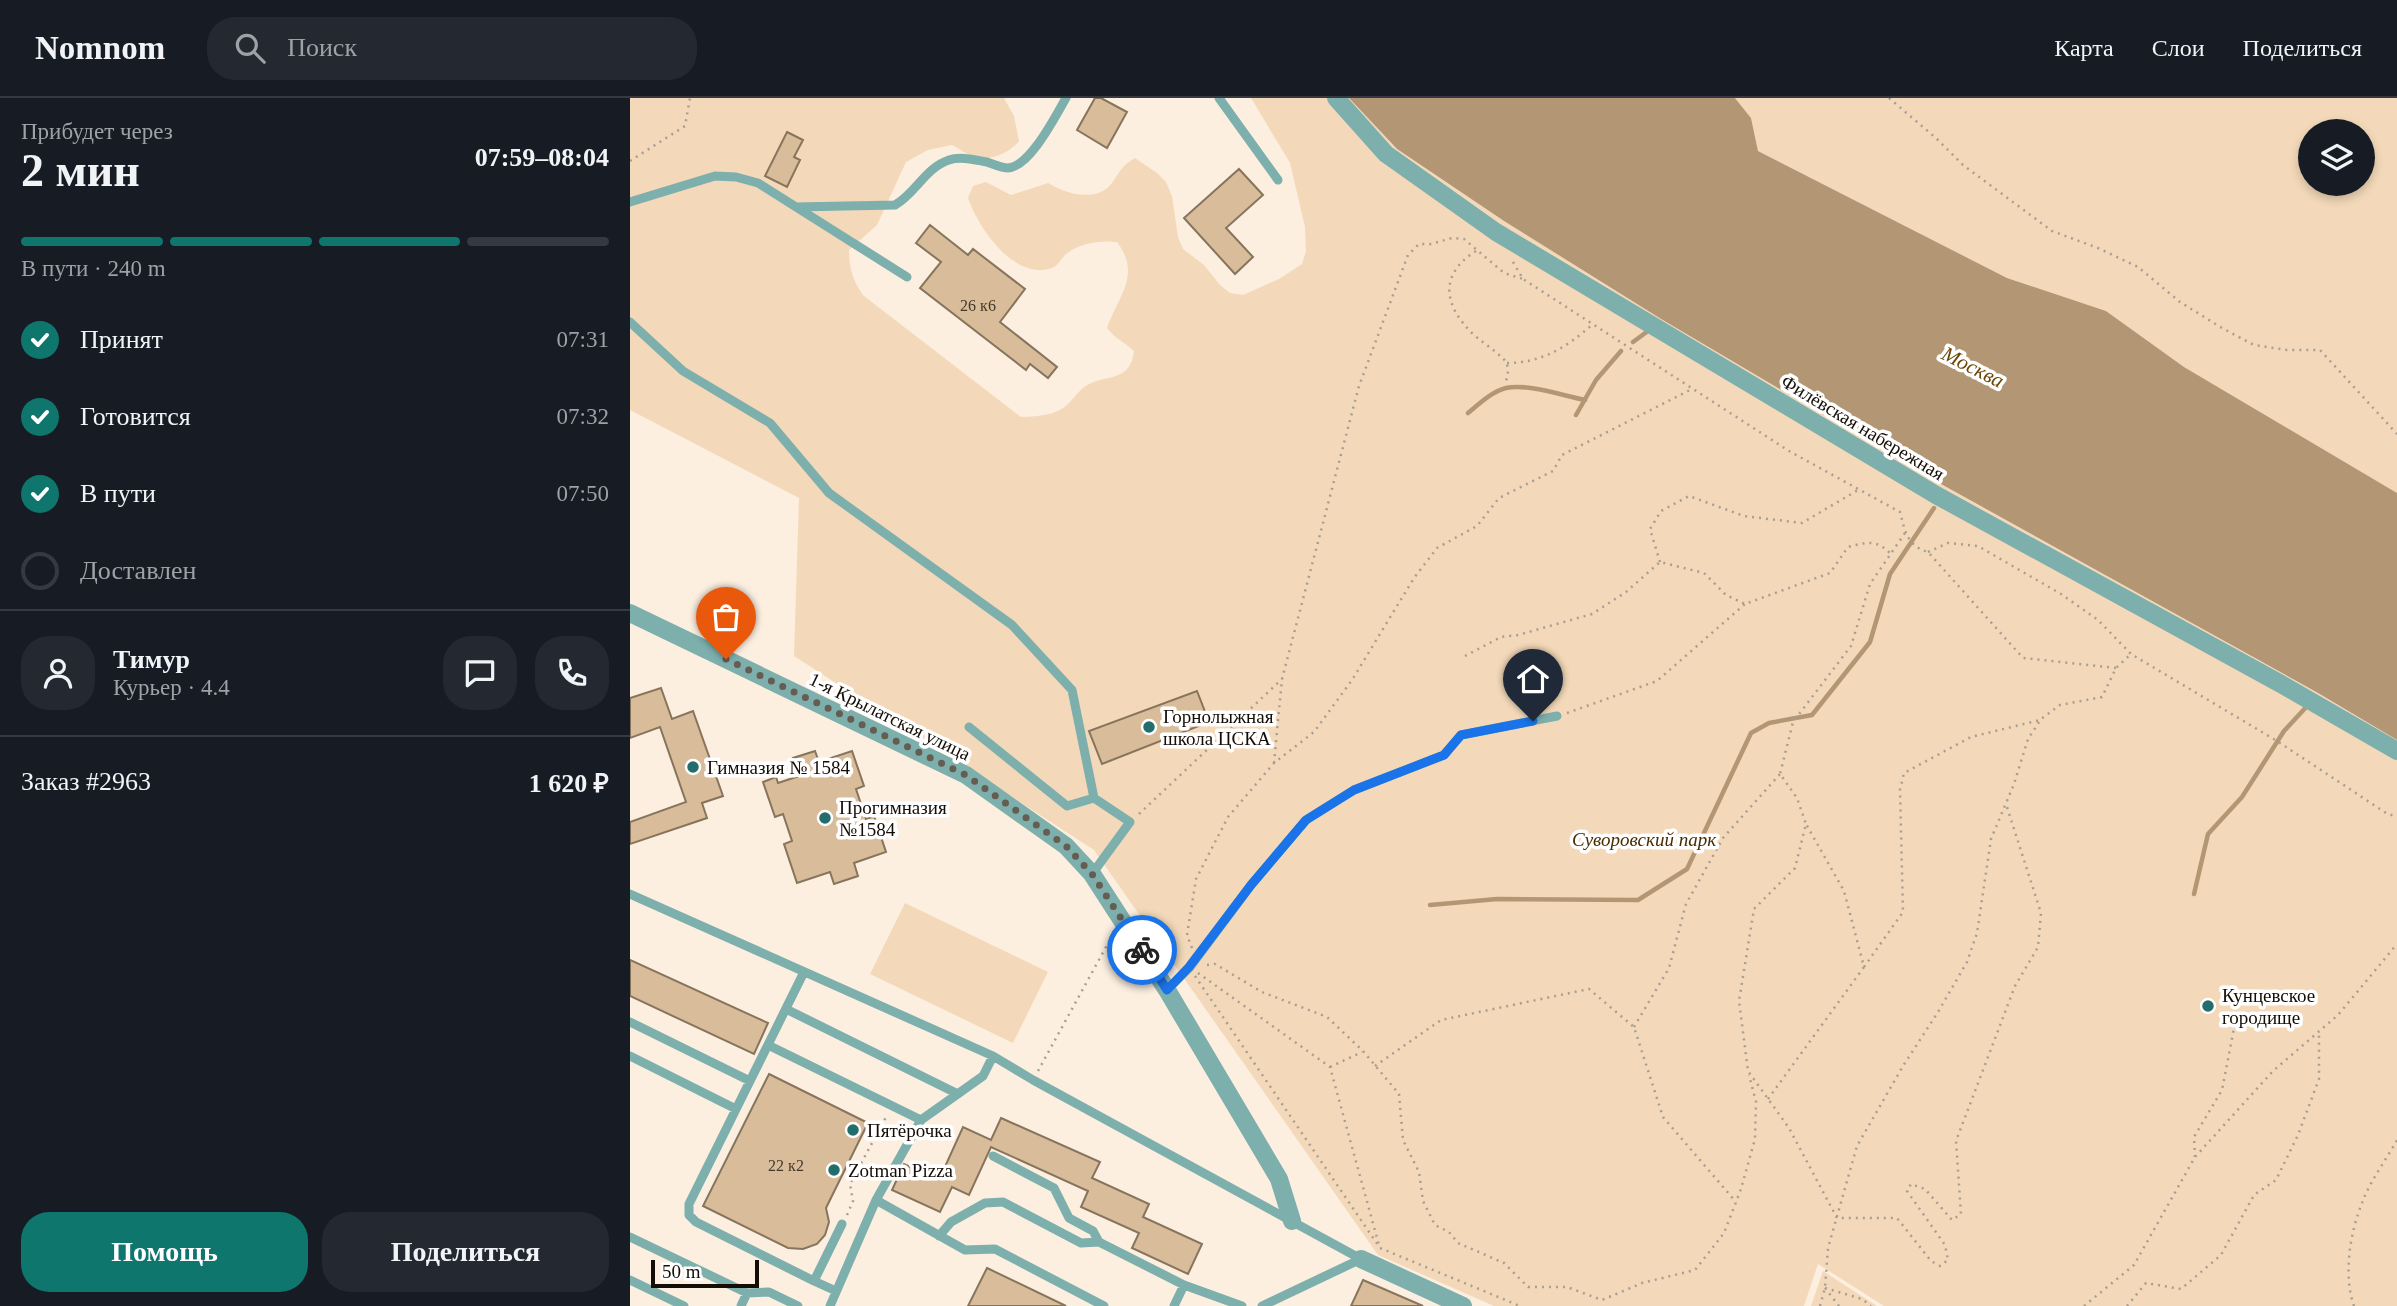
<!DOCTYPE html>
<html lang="ru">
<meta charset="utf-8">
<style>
body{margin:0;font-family:Georgia,serif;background:#242831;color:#f1f3f6;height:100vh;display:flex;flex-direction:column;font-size:26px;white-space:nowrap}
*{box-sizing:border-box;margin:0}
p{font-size:23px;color:#9ea1a6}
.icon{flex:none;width:38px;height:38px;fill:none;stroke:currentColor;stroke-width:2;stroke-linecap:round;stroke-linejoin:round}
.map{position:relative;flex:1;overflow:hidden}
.drawer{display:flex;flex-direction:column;background:#171b24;width:630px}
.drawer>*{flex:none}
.controls{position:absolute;left:1668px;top:21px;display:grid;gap:14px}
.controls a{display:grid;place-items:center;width:77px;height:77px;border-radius:50%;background:#171b24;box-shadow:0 4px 10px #0003;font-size:35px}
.scale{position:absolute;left:21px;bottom:18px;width:108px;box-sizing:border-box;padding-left:7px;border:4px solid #140d05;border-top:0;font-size:19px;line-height:24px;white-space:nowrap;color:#140d05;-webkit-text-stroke:5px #fff;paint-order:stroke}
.pin{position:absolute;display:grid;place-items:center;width:60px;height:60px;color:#fff;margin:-72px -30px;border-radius:50% 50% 50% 0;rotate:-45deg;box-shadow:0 0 7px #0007}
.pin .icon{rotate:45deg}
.courier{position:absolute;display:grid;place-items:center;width:70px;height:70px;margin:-35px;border:5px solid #1a73e8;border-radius:50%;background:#fff;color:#222;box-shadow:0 2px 9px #0007}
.summary em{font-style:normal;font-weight:700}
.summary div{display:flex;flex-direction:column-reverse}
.summary{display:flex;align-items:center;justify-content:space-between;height:119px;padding:0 21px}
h1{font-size:46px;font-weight:700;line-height:52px}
.bar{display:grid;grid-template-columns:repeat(4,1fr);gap:10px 7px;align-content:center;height:84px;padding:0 21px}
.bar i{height:9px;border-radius:5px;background:#363941}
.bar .active{background:#0f766e}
.bar p{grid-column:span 4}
.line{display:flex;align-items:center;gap:18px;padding:0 21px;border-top:2px solid #363941}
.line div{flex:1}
.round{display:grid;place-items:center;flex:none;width:74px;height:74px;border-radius:28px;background:#242831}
ol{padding:0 21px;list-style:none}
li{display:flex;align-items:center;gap:21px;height:77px}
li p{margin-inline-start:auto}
li .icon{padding:7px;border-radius:50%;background:#0f766e;color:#fff;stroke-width:4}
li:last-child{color:#9ea1a6}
li i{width:38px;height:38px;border:4px solid #363941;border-radius:50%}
.primary-button{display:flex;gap:14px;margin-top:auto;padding:14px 21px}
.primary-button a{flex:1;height:80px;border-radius:28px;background:#0f766e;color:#fff;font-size:28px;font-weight:700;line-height:80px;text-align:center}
.primary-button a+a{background:#242831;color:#f1f3f6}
header{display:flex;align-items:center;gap:42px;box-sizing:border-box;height:98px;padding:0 35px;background:#171b24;border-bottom:2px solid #363941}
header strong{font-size:33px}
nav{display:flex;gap:38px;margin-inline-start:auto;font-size:24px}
.search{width:490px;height:63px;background:#242831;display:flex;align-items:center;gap:18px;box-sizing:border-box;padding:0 24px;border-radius:28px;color:#9ea1a6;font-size:26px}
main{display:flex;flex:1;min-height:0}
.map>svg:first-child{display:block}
</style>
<header>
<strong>Nomnom</strong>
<div class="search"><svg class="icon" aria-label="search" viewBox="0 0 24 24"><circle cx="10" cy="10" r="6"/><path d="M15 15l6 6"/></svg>Поиск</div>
<nav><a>Карта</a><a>Слои</a><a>Поделиться</a></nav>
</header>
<main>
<section class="drawer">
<div class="summary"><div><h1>2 мин</h1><p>Прибудет через</p></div><em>07:59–08:04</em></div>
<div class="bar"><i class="active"></i><i class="active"></i><i class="active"></i><i></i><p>В пути · 240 m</p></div>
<ol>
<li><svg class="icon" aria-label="check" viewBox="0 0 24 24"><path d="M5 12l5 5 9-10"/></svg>Принят<p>07:31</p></li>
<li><svg class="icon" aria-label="check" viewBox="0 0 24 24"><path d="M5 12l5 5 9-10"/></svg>Готовится<p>07:32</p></li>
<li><svg class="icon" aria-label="check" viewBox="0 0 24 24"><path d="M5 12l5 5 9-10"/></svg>В пути<p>07:50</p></li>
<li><i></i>Доставлен</li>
</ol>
<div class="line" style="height:126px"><a class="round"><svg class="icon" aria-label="person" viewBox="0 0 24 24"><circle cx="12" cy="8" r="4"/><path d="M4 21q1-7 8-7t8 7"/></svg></a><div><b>Тимур</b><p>Курьер · 4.4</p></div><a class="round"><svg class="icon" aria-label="chat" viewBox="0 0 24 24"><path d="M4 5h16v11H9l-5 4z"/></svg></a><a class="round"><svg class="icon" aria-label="phone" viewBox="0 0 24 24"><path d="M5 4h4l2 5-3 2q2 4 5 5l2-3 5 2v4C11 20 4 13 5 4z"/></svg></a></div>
<div class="line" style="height:91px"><div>Заказ #2963</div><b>1 620 ₽</b></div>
<div class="primary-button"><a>Помощь</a><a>Поделиться</a></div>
</section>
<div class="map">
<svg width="1767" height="1208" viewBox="0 0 1767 1208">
<rect width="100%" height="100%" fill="#fcefe0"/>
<!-- green -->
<path fill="#f3d9b9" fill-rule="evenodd" d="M0,0h374l10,18 5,25c-10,12 -31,22 -47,15 -7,-2 -13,-8 -20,-11l-24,5 -22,12 -29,63 -28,25c0,18 4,32 15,46l157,121c18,-1 35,-1 48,-14 5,-5 9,-11 15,-16 21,-14 46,-3 50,-36 -9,-9 -19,-12 -27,-23 11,-32 35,-53 10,-86 -16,-2 -39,1 -52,13 -6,6 -7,12 -16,14 -37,9 -71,-42 -81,-71l5,-12 13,-4 25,13 37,-12c18,11 49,20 64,0 8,-11 10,-18 23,-25l22,15 9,9 6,14 6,41 5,12 21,16 16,20 10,8 13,2 36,-16 23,-15 4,-13 -1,-24 -15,-64 -39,-65h98l48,51 107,72 157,98 280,165 377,209 79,47v566h-513l-66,-42 -14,42h-310l-116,-51 -284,-405 -300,-194 5,-158 -169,-88z
M1105,0h662v395l-213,-126 -78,-56 -99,-33 -249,-127 -7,-33zM1680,33h52v53h-52z
M275,805l143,69 -35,71 -143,-69z
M1193,1173l54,35h-66z"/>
<!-- water -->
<path fill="#b39775" d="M719,0h386l16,20 7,33 249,127 99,33 78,56 213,126v247l-79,-47 -377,-209 -280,-165 -157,-98 -107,-72z"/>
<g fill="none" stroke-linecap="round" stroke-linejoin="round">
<!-- stream -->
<path stroke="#b39775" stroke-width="4.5" d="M1003,244l15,-11
M838,315c11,-9 23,-21 38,-25 21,-5 58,8 79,12
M946,317l20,-35 25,-29
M1564,796l14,-60 34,-37 42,-66 25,-27
M800,807l67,-6 141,1 49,-31 64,-136 18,-10 43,-8 58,-73 20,-68 44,-66"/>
</g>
<!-- building -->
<path fill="#d9bc99" stroke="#87745d" stroke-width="2" d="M465,0h6l26,14 -20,36 -30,-18z
M157,34l16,8 -9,17 6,3 -13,27 -22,-11z
M609,71l24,26 -37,33 27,29 -18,17 -51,-56z
M300,127l38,30 5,-6 52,40 -25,33 57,45 -9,11 -18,-14 -4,6 -106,-82 21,-26 -25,-19z
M31,590l11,31 21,-8 30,85 -21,7 5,15 -77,26v-22l56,-20 -26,-75 -30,11v-40z
M567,593l12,31 -107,42 -13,-33z
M185,653l4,11 33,-11 12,35 -8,3 10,30 8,-3 12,36 -32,11 4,13 -24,8 -4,-12 -33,11 -13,-39 8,-3 -9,-27 -8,3 -12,-35 13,-5 2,6 21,-7 -6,-18z
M0,862l138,63 -14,31 -124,-58z
M139,976l99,49 -42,85 3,14 -4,13 -8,9 -14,5 -15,-1 -85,-42z
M371,1020l99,44 -8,16 57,26 -6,13 59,27 -14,30 -56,-26 7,-15 -58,-26 7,-16 -97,-44 -22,48 -17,-8 -12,25 -48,-22 12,-26 35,16 24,-53 28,13z
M357,1170l79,38h-98z
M733,1182l60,26h-72z"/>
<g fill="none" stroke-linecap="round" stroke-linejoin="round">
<!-- path -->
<path stroke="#a99e92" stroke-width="2.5" stroke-dasharray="2 5" stroke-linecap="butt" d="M1259,0l48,41 26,26 89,66 46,17 40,19 42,35 42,26 32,17 33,5h33l77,84
M0,63l55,-35 5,-28
M846,153c-37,23 -33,54 -3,83 11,10 24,17 34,29l1,11 -2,7
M883,164l10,17 266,172 111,61c5,19 7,34 28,40l95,106 93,10
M877,265c35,0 60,-16 86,-39
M1275,435l-35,51 -19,62 -58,76 -13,52 17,24 9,26 -11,44 -41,41 -15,92 9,70 41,57 48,90h60l34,43 9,5 8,-6 -3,-15 -38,-54 4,-7 14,5 27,31 9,-6 -5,-73 59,-155 23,-39 3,-34 -35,-109
M1298,454l20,-9 30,3 83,48 37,26 33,34 146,87 109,72 11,4
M1030,464l-10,-33 11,-18 28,-15 55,20 58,7 56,-33
M835,558l36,-19 17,-2 74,-21 34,-22 34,-30 44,11 22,22 19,9 85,-31 18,-26c19,-5 28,-8 43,7
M937,615l90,-32 88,-77
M644,665l8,-84 77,-293 49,-131 11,-11h12l21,-6 12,1 40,34 19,6
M509,716l143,-135
M562,850l-5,-13 9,-56 32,-62 46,-54 40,-31 38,-52 62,-102 23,-30 40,-22 22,-28 54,-27 9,-16 130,-66
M577,867l8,-1 47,28 65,25 36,34 36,43 4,46 16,32 4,29 12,24 14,7 9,11 46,20 24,24h39l35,13 40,-17 53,-13 29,-37 17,-44 14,-50 1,-37 -7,-27
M1234,869l39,-55 -3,-122 4,-17 67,-36 69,-17
M568,875l132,94 49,178
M565,878l185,272 140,58
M1004,929l35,-59 17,-64 37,-66 57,-64
M745,968l66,-46 148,-31 45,38 29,90 73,85
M700,969l32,-15
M408,973l74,-135
M1138,1001l96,-132 -20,-76 -38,-67
M1565,1059l-1,-20 28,-47 13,-67
M217,1117l6,-14 -3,-17 36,-67
M1195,1190l37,11 9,7
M1195,1190l14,18
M1190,1208l5,-18 3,-40 29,-102 46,-80 35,-54 29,-50 10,-29 14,-94 23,-55 14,-45 13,-20 19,-14 42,-8 14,-29 15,-14
M1454,1208l50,-41 61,-108 78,-86 65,-56 59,-71
M1497,1208l19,-23 35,6 40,-34 33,-60 22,-15 22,-45 21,-56v-48
M1724,1208c-11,-31 -4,-73 8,-103 8,-22 24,-43 35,-63"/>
<!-- lane -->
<path stroke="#7dafad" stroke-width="9" d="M589,0l59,82
M0,104l85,-26 21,1 22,6 149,94
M166,109l99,-2c21,-12 30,-37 54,-45 11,-4 26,0 38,2 6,2 15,6 21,6 22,-1 48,-53 58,-70
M0,224l53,49 87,52 59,70 183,132 60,65 22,108 36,24 -38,52
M339,629l98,79 27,-8
M0,796l363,162 40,24 328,179
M537,892l23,-23 61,-82 55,-65 48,-30 90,-35 17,-20 96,-19
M156,911l172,85
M0,924l120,59 54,-109
M138,947l153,75
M0,958l106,53
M120,983l-61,123v11l7,7 118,59 28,-57
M363,1058l61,32 15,30 24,13 6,11 85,43 -10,21
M246,1102l89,50 30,-1 109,57
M309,1138l12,-14 34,-19 18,-1 78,41 18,-1
M0,1139l117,56
M0,1182l54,26
M184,1183l22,10
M554,1187l58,21
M111,1208l6,-13 22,-1 29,14
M200,1208l46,-106 45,-80 62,-44 10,-20
M632,1208l99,-47"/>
<!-- street -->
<path stroke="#7dafad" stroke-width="18" d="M706,0l50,56 110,78 440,263 345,189 116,67
M0,515l336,162 100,71 26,28 75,116 112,189 13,42
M731,1161l102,47"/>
</g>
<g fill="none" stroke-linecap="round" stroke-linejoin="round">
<!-- done -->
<path stroke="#655c52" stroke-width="7" stroke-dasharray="0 12.6" d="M96,561l240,116 100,71 26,28 50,76"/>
<!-- route -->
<path stroke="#1a73e8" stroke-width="9" d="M512,852l25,40 22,-23 62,-82 55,-65 48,-30 90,-35 17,-20 72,-14"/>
</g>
<!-- markers -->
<g fill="#236e6d" stroke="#fff" stroke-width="2.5">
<circle cx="519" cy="629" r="7"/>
<circle cx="63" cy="669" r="7"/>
<circle cx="195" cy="720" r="7"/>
<circle cx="1578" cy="908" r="7"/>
<circle cx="223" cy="1032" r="7"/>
<circle cx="204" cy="1072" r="7"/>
</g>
<g text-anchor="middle" stroke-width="7" stroke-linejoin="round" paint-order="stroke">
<!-- number labels -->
<g font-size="16" fill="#45392a">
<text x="348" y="213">26 к6</text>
<text x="156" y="1073">22 к2</text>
</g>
<!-- street labels -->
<g font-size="19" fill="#140d05" stroke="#fff">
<text transform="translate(1233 329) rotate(31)" y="7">Филёвская набережная</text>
<text transform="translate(260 618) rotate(26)" y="7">1-я Крылатская улица</text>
</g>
<!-- poi labels -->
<g font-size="19" fill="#140d05" stroke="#fff" text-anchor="start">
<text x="533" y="625">Горнолыжная<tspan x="533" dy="22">школа ЦСКА</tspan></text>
<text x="77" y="676">Гимназия № 1584</text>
<text x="209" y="716">Прогимназия<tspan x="209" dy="22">№1584</tspan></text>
<text x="1592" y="904">Кунцевское<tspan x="1592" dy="22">городище</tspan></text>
<text x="237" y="1039">Пятёрочка</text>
<text x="218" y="1079">Zotman Pizza</text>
</g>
<!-- park labels -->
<g font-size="19" font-style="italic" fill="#482c00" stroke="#fff">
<text x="1014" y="748">Суворовский парк</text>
</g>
<!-- water labels -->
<g font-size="21" font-style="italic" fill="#6c4607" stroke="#fff">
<text transform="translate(1343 269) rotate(27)" y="7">Москва</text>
</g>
</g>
</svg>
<div class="controls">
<a><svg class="icon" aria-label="layers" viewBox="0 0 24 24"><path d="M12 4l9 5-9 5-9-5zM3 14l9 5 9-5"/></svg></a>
</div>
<div class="scale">50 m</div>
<div class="pin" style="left:96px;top:561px;background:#ea580c"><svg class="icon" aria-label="bag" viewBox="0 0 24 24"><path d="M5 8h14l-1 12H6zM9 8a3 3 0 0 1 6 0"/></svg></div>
<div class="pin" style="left:903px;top:623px;background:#1f2937"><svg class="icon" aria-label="home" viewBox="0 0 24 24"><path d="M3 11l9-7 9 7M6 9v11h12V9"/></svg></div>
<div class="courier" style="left:512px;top:852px"><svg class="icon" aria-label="bike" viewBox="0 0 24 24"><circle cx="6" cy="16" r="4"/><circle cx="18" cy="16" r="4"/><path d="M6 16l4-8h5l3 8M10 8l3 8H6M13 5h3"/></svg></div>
</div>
</main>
